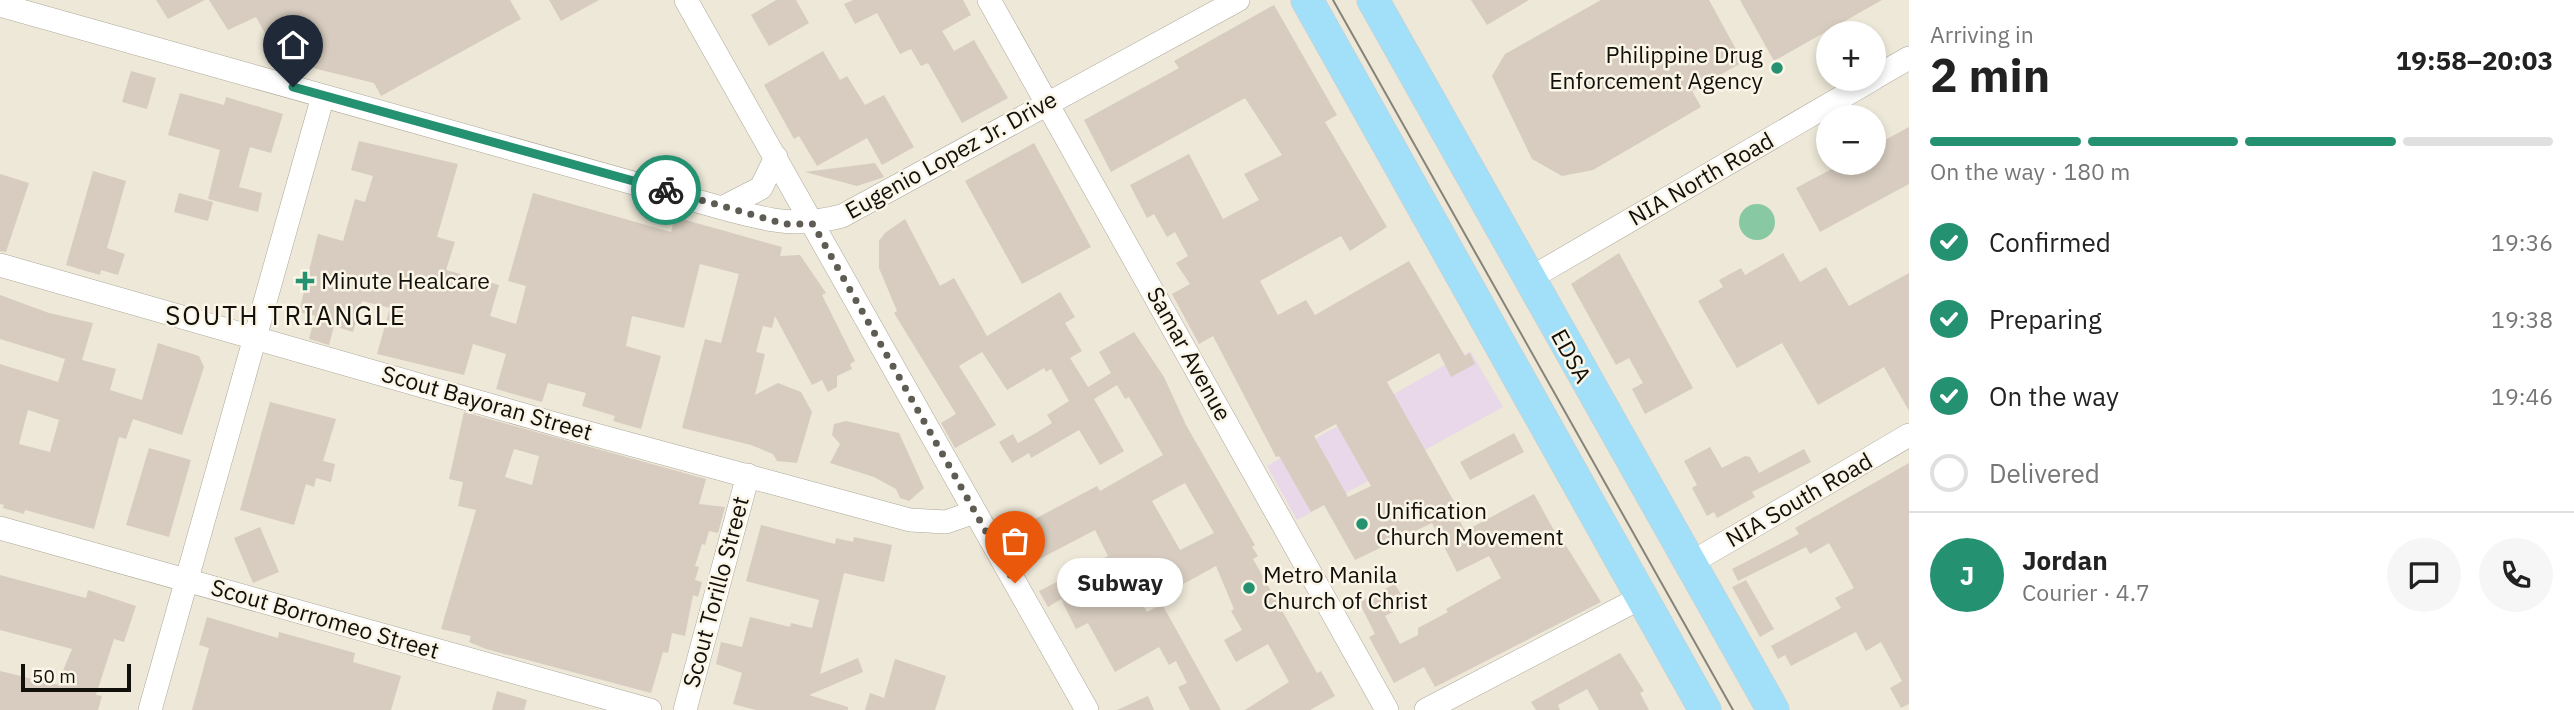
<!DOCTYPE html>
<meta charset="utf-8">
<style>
body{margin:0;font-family:"IBM Plex Sans",sans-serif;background:#f6f6f6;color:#222;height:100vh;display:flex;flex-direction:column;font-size:26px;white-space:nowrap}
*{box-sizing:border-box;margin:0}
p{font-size:23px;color:#767676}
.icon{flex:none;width:38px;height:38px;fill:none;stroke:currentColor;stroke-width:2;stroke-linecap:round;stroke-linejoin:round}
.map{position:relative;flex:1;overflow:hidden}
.sheet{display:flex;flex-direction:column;background:#fff;width:665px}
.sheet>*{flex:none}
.fabs{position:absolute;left:1816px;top:21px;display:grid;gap:14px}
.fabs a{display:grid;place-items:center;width:70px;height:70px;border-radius:50%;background:#fff;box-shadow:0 4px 10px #0003;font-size:35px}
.scale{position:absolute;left:21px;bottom:18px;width:110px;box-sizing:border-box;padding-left:7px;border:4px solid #11100b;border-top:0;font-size:19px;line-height:24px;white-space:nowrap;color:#11100b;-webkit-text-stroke:5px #faf5e6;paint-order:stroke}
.pin{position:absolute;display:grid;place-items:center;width:60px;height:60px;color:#fff;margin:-72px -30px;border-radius:50% 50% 50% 0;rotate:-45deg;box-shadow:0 0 7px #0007}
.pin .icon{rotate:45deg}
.courier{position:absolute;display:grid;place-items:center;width:70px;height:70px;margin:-35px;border:5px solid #249171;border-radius:50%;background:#fff;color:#222;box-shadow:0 2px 9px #0007}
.bubble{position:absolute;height:49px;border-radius:24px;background:#fff;box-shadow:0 4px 10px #0003;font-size:23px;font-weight:800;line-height:49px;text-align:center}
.overview em{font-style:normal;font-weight:800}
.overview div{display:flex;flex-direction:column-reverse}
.overview{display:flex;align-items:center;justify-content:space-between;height:119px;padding:0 21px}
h1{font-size:46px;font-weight:800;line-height:52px}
.bar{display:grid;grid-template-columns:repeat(4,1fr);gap:10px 7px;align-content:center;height:84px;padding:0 21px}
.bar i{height:9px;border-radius:5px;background:#e0e0e0}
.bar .active{background:#249171}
.bar p{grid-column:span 4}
.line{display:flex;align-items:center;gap:18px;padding:0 21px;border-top:2px solid #e0e0e0}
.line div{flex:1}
.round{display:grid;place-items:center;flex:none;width:74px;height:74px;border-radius:37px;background:#f6f6f6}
ol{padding:0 21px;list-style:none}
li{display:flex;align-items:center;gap:21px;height:77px}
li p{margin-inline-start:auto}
li .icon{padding:7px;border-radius:50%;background:#249171;color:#fff;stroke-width:4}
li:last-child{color:#767676}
li i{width:38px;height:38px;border:4px solid #e0e0e0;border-radius:50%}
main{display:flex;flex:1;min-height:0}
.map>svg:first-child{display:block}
</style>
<main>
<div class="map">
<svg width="1909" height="710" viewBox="0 0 1909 710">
<rect width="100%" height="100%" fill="#ede8d8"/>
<!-- industrial -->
<path fill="#e9d8e9" d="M1470,351l33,56 -206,113 -30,-54z"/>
<!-- green -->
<path fill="#88c9a4" d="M1739 222a18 18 0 1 1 36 0a18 18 0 1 1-36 0Z"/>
<!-- building -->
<path fill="#d7ccbf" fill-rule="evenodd" d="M156,0h49l-37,19z
M209,0h301l11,19 -140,77 -7,-13 -94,-23 -24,-43 -28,13z
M549,0h50l-38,21z
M776,0h20l13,23 -40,23 -18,-31z
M853,0h110l8,15 -29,16 12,20 20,-11 34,58 -46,25 -34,-60 -7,3 -10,-17 -11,5 -23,-41 -22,11 -11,-20z
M1471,0h58l-42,25z
M1601,0h108l34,62 -51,29 9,16 -108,63 -31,6 -30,-17 -40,-83 13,-22z
M1740,0h142l-108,61z
M1274,5l63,110 -12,7 62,105 -37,24 -9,-15 -81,45 18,34 28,-15 9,15 94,-54 56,95 5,-3 5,11 -24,13 -12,-24 -52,29 69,123 -3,2 12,24 69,-37 28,51 3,-1 36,58 -166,85 -11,-20 -30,16 -25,-46 6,-3 -16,-32 36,-18 12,21 -22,11 15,28 18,-9v-7l30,-16 -2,-3 55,-31 -12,-22 -32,16 -25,-49 -77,37 -31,-55 -13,7 -32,-56 -3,1 -63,-121 -14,8 -27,-50 18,-10 -14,-21 12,-7 -13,-24 -8,5 -13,-23 -7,4 -17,-33 59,-31 34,65 36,-19 -15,-26 38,-19 -37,-57 -134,74 -27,-52 95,-52 -5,-7zM1336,424l35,62 -23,11 -34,-61z
M823,51l17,29 7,-4 18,29 19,-10 30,52 -32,18 -15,-27 -50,28 -18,-30 -5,3 -30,-54z
M131,71l25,7 -9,31 -25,-7z
M180,93l44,12 2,-8 57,17 -12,39 -21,-6 -11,40 23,6 -4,19 -50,-13 12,-49 -52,-15z
M1909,127v57l-89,48 -24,-44 47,-25h31v-17z
M359,141l99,23 -21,73 18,5 -9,28 53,15 -9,31 26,8 10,-38 -18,-5 25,-88 138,39 4,-15 107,30 -2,9 20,-1 26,38 -4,2 33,66 -5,3 2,5 -15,7v11l-9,5 -6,-12 -10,5 -37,-69 -3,12 -9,-2 -7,26 9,2 -10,41 23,-12 23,9 11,20 -15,51 -20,-2 -4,-7 -22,-9 -69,-17 23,-89 16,4 18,-69 -39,-10 -16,64 -52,-12 -6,30 35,10 -20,73 -28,-8 2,-5 -33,-10 4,-13 -38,-10 -6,19 -46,-13 10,-35 -33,-10 -9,31 -87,-21 13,-46 -28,-7 -9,31 -19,-6 -5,19 -20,-6 6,-23 -16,-4 19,-78 25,7 12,-42 10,3 8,-26 -22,-6z
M1034,143l57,104 -69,37 -57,-103z
M875,163l9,14 -27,9 -52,-14z
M93,171l33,10 -19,67 18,6 -7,21 -17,-5 -1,5 -34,-10z
M0,174l29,9 -23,69 -6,-1z
M179,193l34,9 -5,19 -34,-9z
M905,219l35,67 14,-8 33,58 73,-44 15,25 -10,6 17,28 -12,7 18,29 23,-14 -12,-21 35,-20 30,45 22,48 69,120 -3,2 6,9 -5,3 64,114 4,-2 14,25 -25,14h-65l44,-28 -21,-38 -32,18 -12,-22 18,-10 -11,-19 3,-2 -18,-43 -49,27 -17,-30 -24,12 21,37 15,-8 59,106h-31l-12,-23 9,-4 -11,-22 -7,4 -10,-18 -44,25 -27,-49 -12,6 -15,-30 -13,8 -9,-16 69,-35 -13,-26 -63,33 -18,-33 83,-44 3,5 63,-36 -34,-58 -4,2 -8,-14 -23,14 30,52 -24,14 -21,-35 -48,28 -2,-5 -17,10 -13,-21 14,-8 5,9 18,-10 16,-10 -5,-8 22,-14 -18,-32 -5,3 -2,-4 -37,22 -25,-38 -23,14 37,59 -41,23 -14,-25 15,-9 -62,-101 3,-2 -18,-43v-27l6,-8zM1185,483l29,50 -34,17 -28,-49z
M1619,253l74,135 -48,26 -13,-25 11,-6 -14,-25 -13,7 -45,-81z
M1783,253l17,29 26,-15 23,39 60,-33v138l-25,-44 -66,38 -36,-62 -45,25 -39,-67 25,-14 -4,-7 22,-12 4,7z
M0,295l49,18 44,10 -11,37 34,9 -6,21 32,10 16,-57 41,13 5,11 -22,68 -49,-16 -7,20 -7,-2 -25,92 -69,-19 -1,4 -21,-6 1,-3 -4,-1v-140l58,18 7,-23 -65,-20zM28,410l31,10 -9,32 -31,-8z
M270,402l66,17 -13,42 12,3 -4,18 -15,-4 -2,9 -8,-3 -12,41 -54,-15z
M464,412l242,67 -7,25 26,3 -7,26 -9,-2 -4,14 -3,-1 -7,22 4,1 -4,13 7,2 -4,15 -5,-2 -8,41 -13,-3 -4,20 -5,-1 -12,41 -165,-44 -17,-7 2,-6 -30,-7 35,-119 -18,-4 5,-24 -14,-3zM514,449l25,7 -7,29 -27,-8z
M846,421l53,12 25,55 -15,13 -9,-3 -4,-9 -22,-12 -44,-14 10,-19 -8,-9 2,-11z
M1514,433l10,19 -54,28 -10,-18z
M1710,447l12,21 23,-12 5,1 9,16 45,-24 7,13 -59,30 3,5 -38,21 -3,-6 -7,4 -15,-28 5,-3 -13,-24z
M149,448l42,12 -22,77 -43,-12z
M1909,463v241l-8,4 -11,-20 12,-7 -21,-39 -15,9 -10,-19 -65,34 -6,-11 -7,4 -7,-13 70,-38 -6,-10 19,-10 -25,-45 -19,11 -4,-7 -68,34 -6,-12 67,-35 -4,-6z
M761,525l74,19 1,-6 17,4 1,-5 38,8 -8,37 -40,-9 -24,101 38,-16 5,14 -54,23 39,12v3h-92l-23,-6 9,-31 -26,-9 5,-22 21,5 8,-30 40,10 1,-4 21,5 7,-28 -73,-19z
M260,527l19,45 -26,11 -19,-45z
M0,575l86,23 2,-8 48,16 -12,36 -10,-3 -18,56 6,1 -4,14h-98v-39l57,14 15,-36 -72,-19z
M1746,580l28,49 -14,8 -28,-50z
M207,617l71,21 1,-6 76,21 -2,9 48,14 -10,34h-199l17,-62 -10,-3z
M1620,653l24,38 -4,2 9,17h-50l-12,-21 -29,16 2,5h-24l-5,-8z
M895,659l51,17 -11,34h-70l5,-17 14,5z
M497,691l30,9 -3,10h-32z
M1148,696l6,14h-37z"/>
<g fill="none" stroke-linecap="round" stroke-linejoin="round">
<defs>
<path id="minor" d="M686,0l401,710
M989,0l398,710
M0,5l722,203c46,12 73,20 120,8l396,-216
M1874,78l35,-20
M722,208l39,-20 15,-31
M0,265l559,160 351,95 36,2 29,-10
M1529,279l344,-200
M0,528l650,182
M1689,564l220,-129
M150,710l173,-614
M685,710l63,-235
M1426,710l216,-113"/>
<path id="highway" d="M1307,0l398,710
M1373,0l400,710"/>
</defs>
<!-- minor casing -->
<use href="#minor" stroke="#aca798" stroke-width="24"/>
<!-- highway casing -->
<use href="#highway" stroke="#cbcac9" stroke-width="33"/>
<!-- minor -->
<use href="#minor" stroke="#fff" stroke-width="23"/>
<!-- highway -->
<use href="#highway" stroke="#a2e0f9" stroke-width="32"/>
<!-- tram -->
<path stroke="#868378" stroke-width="2" d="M1333,0l400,710"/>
</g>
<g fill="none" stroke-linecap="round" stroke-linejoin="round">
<!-- done -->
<path stroke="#5e5c53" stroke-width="7" stroke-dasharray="0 12.6" d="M666,190l119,34h28l202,359"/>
<!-- route -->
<path stroke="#249171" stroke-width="9" d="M293,87l373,103"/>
</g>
<!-- markers -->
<g fill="#249171" stroke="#faf5e6" stroke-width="2.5">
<circle cx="1777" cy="68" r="7"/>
<path d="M301.5 270.5h7v7h7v7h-7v7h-7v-7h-7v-7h7z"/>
<circle cx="1362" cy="524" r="7"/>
<circle cx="1249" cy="588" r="7"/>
</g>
<g text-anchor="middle" stroke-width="5" stroke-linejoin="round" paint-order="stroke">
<!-- poi labels -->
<g font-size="23" fill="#11100b" stroke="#faf5e6" text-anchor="start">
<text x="1763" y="63" text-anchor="end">Philippine Drug<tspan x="1763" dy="26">Enforcement Agency</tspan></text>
<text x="321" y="289">Minute Healcare</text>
<text x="1376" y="519">Unification<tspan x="1376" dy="26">Church Movement</tspan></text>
<text x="1263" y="583">Metro Manila<tspan x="1263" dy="26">Church of Christ</tspan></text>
</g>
<!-- street labels -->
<g font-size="23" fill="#11100b" stroke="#faf5e6">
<text transform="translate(951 155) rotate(-29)" y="8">Eugenio Lopez Jr. Drive</text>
<text transform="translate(1701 179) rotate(-30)" y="8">NIA North Road</text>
<text transform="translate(1189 354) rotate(61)" y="8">Samar Avenue</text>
<text transform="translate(1571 356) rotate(61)" y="8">EDSA</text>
<text transform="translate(487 403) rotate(16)" y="8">Scout Bayoran Street</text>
<text transform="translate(1799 500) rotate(-30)" y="8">NIA South Road</text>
<text transform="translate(716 592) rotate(-75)" y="8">Scout Torillo Street</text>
<text transform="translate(325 619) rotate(16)" y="8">Scout Borromeo Street</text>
</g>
<!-- quarter labels -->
<g font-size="26" letter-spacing="2" fill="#11100b" stroke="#faf5e6">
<text x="286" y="325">SOUTH TRIANGLE</text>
</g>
</g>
</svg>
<div class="fabs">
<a>+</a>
<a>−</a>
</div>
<div class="scale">50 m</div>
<div class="pin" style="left:1015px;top:583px;background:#ea580c"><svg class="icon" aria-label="bag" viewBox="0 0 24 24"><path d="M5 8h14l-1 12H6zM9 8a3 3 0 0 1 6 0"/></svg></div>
<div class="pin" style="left:293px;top:87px;background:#1f2937"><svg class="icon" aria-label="home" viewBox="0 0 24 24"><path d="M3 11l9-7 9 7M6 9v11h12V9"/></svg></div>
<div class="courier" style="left:666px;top:190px"><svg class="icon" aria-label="bike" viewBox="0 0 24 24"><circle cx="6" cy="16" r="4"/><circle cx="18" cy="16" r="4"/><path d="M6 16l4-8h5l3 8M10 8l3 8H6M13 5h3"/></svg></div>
<div class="bubble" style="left:1057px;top:558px;width:126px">Subway</div>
</div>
<section class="sheet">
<div class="overview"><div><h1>2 min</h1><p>Arriving in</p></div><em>19:58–20:03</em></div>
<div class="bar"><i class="active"></i><i class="active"></i><i class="active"></i><i></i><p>On the way · 180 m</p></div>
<ol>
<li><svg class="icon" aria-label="check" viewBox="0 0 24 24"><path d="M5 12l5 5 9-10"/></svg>Confirmed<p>19:36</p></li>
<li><svg class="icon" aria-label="check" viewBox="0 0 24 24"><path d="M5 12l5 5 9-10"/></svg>Preparing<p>19:38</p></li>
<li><svg class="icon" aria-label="check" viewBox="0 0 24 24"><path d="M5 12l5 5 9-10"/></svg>On the way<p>19:46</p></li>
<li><i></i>Delivered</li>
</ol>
<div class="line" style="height:126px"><b class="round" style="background:#249171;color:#fff">J</b><div><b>Jordan</b><p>Courier · 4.7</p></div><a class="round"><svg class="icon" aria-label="chat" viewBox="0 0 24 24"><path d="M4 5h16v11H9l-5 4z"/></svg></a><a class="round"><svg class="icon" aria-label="phone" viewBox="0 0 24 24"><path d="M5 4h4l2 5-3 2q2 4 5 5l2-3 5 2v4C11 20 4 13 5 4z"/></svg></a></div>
</section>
</main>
